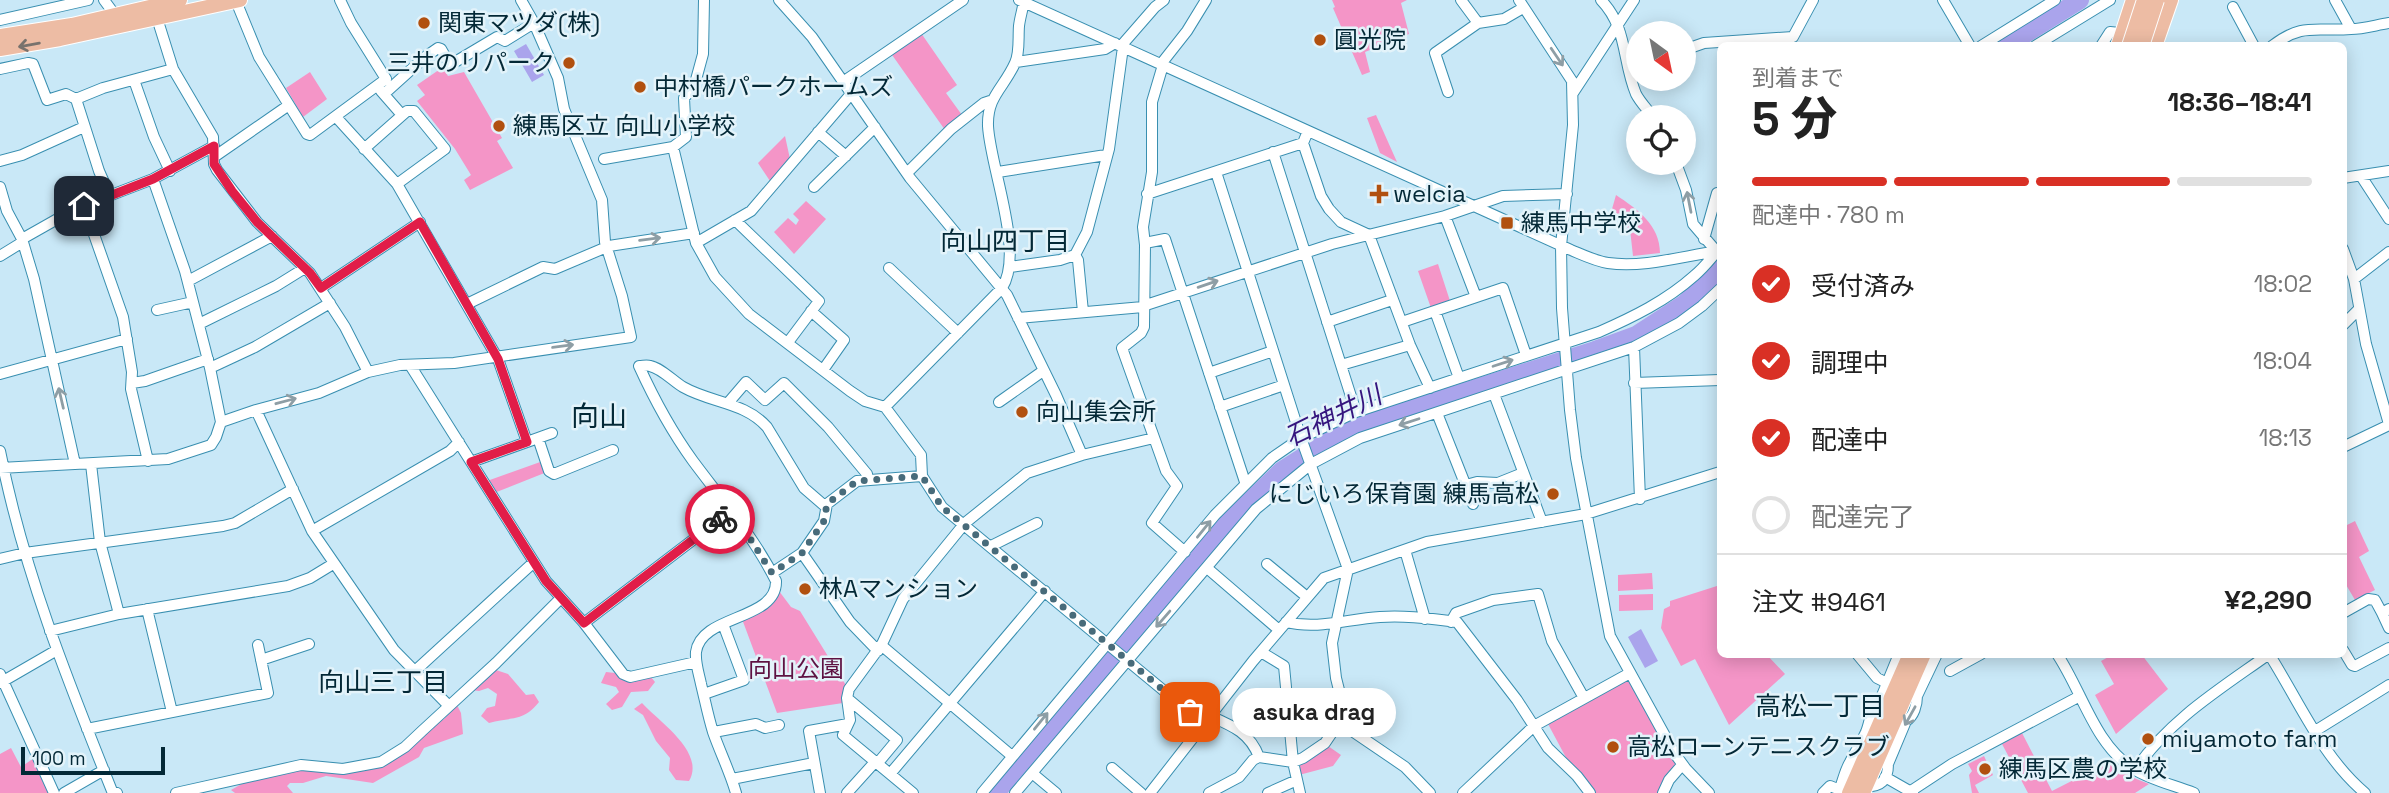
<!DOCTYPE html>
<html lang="ja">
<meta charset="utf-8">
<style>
body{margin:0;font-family:"Space Grotesk","Noto Sans JP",sans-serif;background:#f2f2f2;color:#222;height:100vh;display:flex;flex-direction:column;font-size:26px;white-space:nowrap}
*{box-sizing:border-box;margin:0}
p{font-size:23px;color:#767676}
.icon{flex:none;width:38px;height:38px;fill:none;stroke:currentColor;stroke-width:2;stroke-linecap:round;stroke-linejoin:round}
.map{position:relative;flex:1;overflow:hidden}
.side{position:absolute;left:1717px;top:42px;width:630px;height:616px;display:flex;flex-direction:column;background:#fff;border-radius:10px;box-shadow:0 4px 18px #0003}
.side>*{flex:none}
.needle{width:46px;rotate:147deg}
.tools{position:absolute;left:1626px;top:21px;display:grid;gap:14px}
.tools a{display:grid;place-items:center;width:70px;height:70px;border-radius:50%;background:#fff;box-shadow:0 4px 18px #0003;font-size:35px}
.scale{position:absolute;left:21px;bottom:18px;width:144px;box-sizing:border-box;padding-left:7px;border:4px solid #032836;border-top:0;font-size:19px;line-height:24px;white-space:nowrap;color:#032836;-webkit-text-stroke:5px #e3f3fa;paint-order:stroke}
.pin{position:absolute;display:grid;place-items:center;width:60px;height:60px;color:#fff;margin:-30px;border-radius:14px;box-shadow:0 4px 10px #0006}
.courier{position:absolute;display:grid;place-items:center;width:70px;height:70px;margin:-35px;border:5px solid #e11d48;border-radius:50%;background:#fff;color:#222;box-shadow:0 2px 9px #0007}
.bubble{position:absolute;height:49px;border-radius:24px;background:#fff;box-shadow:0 4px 18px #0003;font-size:23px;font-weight:800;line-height:49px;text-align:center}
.overview em{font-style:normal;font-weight:800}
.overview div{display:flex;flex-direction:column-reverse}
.overview{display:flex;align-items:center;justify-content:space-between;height:119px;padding:0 35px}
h1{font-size:46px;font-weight:800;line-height:52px}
.bar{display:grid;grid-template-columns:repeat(4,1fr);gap:10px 7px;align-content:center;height:84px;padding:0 35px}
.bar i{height:9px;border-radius:5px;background:#e0e0e0}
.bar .active{background:#d93025}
.bar p{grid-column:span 4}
.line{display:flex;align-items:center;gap:18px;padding:0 35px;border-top:2px solid #e0e0e0}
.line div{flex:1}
ol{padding:0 35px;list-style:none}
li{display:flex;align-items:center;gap:21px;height:77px}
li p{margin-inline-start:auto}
li .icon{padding:7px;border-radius:50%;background:#d93025;color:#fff;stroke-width:4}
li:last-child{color:#767676}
li i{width:38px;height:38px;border:4px solid #e0e0e0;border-radius:50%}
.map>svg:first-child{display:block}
</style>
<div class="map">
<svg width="2389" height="793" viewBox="0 0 2389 793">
<rect width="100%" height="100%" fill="#c9e8f7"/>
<!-- green -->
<path fill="#f495c7" d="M1332,0h75l-6,3 8,31 -44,18 5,20 -8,3 -29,-67 2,-1z
M921,33l36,52 -11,8 16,22 -17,15 -55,-78z
M443,67l5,9 16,-4 38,66 -5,3 16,27 -43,22 -6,-10 7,-5 -16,-26 -38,-48 8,-6 -8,-10z
M310,72l17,27 -24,18 -17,-29z
M1376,115l21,47 -17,-9 -13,-35z
M785,136l5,23 -20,22 -12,-18z
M1616,195c21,14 44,30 44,58l-27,3 -3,-27 -11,-7v-3l-9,-3z
M806,201l20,18 -32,35 -20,-22 14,-14 8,7 3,-5 -6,-6z
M1438,264l12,37 -19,7 -13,-37z
M543,461l4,11 -53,21 -7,-12z
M2355,521l14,30 -10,6 16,33 -20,10 -10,-17 -2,1v-57z
M1652,573l1,16 -35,2v-16z
M1720,585v69l47,1 18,19 -56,51 -34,-66 -14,7 -20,-38 3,-19 6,-3v-5z
M779,591l12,16 9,4 47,76 -4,16 -66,10 -35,-94z
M1653,594v16l-34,1v-16z
M2112,655h30l26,34 -52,45 -21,-39 19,-11 -13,-23z
M496,670l12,4 18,21 8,-1 5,8c-17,21 -27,14 -50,21l-8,-7 6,-8 8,-2 2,-12 -9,-6 -9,3 -8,-1z
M606,672l45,5 4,5 -7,9 -17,1 -9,15 -10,3 -6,-6 13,-12 -3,-5 -15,-4z
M1626,681l5,1 45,82 -18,29h-64l-24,-28 -22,-41z
M642,703c16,18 64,49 47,78l-13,-1 -7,-10 1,-12 -14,-17 -13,-26 -9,-6z
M457,705l4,8 2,21 -39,14 -5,9 -46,26 -47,-7 -23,7h-13l-3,3 6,7h-58l-4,-3 14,-8 75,-16 55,-3 69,-44z
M2022,733l30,58 59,-30 23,17 15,6 -14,9h-107l-26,-49z
M1328,746l13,9 -8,11 -34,9 -1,-7 2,-3z
M11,748l10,19 13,-9 17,35h-51v-39z
M1984,756l9,19 -18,10 4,8h-7l-3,-18 3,-4 -4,-7z"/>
<!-- water -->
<path fill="#aaa4ec" d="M526,44l18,31 -12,7 -18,-31z
M1641,629l17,32 -13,7 -17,-31z"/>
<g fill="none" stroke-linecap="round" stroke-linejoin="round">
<!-- river -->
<path stroke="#aaa4ec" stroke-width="18" d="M2006,46l74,-46
M996,793l228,-267 58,-56 44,-28 46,-21 223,-71 41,-15 49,-32 35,-34"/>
<defs>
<path id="minor" d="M104,0l11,15
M779,0l33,37 98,141 97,117 49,100 26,60
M1019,0l552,250c12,5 24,11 37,13 36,5 75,-7 111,-12
M1461,0l17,23
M1519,0l53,81 1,44 -12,121 1,62 8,102 6,48 34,178 65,118 11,15 23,24
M1601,0c27,28 21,61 35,94 4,8 12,16 17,23
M1943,0l27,46
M2335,0l16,29
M236,1l23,56 48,77 3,1 76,-56 -35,-56 -11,-23
M2233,7l21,39
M157,18l16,51 40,68 1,27 3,6 40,52 53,51 35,54 23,45
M0,20l88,-20
M1793,37l20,-37
M1121,46l34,-39 9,-7
M1981,46l74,-46
M2035,46l75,-46
M2101,46l9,-14 19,2
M2272,46c31,-24 44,-14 79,-17 12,0 25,-4 38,-6
M1684,50l20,-7 89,-6
M1016,62l89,-13 10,-6
M1161,64l26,-33 19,-31
M1163,65l-11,37v70l-9,55 2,18 -1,82 -3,6 -19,15 44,123 11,15 -25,37 33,29
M0,69l28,-6 5,1 14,36 19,-6 10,5 23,72 11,25
M134,80l20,57 16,34
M843,82l120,-82
M381,91l21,24
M1448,92l-13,-39 43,-30 26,-4 19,-11
M1573,93l61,-93
M384,94l41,-37 13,-9 3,1 9,16 47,-28 8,4 29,-18
M76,99l27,-11 70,-19
M336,117l61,67 101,175 29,83
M1308,131l-5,12 18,53 8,13 12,13 28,13 41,110 20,43
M818,132l28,24
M673,147l23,96 19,34 34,37 101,77 15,10 20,6 36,48 1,21 20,31 262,217
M364,149l43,-38h7l31,38 -48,35
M1273,152l83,260
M214,157l75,-52
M604,159l69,-12 13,-10 -2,-39 10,-11 9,-33 1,-54
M0,161l22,-6 62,-28
M1676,163l10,27 7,34 24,28
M998,172l108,-17
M907,173l44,-44 33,-26 6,-2
M2361,176l28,43
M2343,178l46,-7
M0,187l7,24 15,28 12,40 41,185
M814,187l61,-60
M1147,194l156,-51
M84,206l39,111 9,55 -1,17 17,72
M1445,216l31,81
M735,220l84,81 -30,40
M22,239l53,-30 78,-30 61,-33
M1704,239l13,-46
M696,243l55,-32 100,-117
M1145,243l20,-4 80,243
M2343,249l11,30 12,65 23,80
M1075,255l3,5 5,52
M0,256l21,-13
M1010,267l50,-7 15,-5 12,-23 22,-83 14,-102
M889,268l69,65
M2354,279l35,-27
M188,281l84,-45
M321,288l99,-66
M467,304l76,-37 12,2 54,-23 85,-13
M1143,306l189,-62 113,-28 58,-20 64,-2
M157,310l36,-8
M811,311l33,29 -21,30
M1435,311l24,67
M1018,318l125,-11
M1327,322l65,-22
M1402,322l101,-34 23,67
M199,324l77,-38 29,-18
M2343,325l16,-16
M1634,347l6,152
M410,365l136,216 38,42 39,51 7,3 66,-15
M1341,365l69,-20
M210,368l45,-21 75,-44
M1209,373l64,-22
M0,374l127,-35
M132,383l13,-2 63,-22
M1634,383l86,-3
M1494,394l48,128
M999,402l44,-31
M728,403l18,-21 19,18 19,-17 44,44 39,47 1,6
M885,407l117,-119c23,-36 -12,-121 -14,-162 -1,-30 16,-38 27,-63 5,-10 3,-25 4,-37 1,-9 4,-17 5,-26
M1220,407l64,-22
M256,410l56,121 82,119 55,56
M1437,413l36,91
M221,422l35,-12 63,-17 49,-21 32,-7 54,-2 177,-26 -9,-41 -17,-54 -3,-42 -38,-91 -6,-31 -24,-55 -13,-23
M538,438l11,33 5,3 59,-24
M2343,447l46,-22
M0,451c23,118 67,228 112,340l5,2
M471,462l81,-29
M91,464l9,78 19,72
M0,468l168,-9 43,-14 5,-8 5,-15 -11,-54 -25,-97 -32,-92
M1466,485l11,-3 21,1 25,-10
M312,531l138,-80 9,-9
M991,546l46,-23
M1405,550l20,69
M802,553l48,69 28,29
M0,559l25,-6 198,-27 12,-3 58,-34
M1267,564l40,33
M1207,568l72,62
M772,573l30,-20 22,-32 3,-17 30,-23 65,-5
M147,609l25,103
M2343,613l25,-14 7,1 7,13 7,-4
M2382,613l7,15
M1286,622c32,8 61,-3 94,-5 26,-2 52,2 77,5l60,78 31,48 29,28 13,17
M1451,622l5,-9 37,-13 45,-6 14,47 32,57
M584,623l148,-113
M50,631l69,-17 169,-28 22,-8 23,-14
M881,645l131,111
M2343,650l9,15 3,1 34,-18
M1261,652l23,14 9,96 7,31
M1857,654l20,24 10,5
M2057,654c25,37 37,89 75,114 18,12 42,17 62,25
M2269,654c30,47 53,103 96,139
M261,660l48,-16
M415,671l119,-109
M1950,671l31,-17
M0,674l54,119
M0,683l57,-33
M704,694l40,-14 -21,-56
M847,698l50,42 -20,24
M1210,716c23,10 40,17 49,41
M1339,722l66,45 25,26
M87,729l181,-36 -10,-48
M2315,731l74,-46
M714,732l42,-8 9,4 14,-3
M1112,768l29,25
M2135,770c34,-50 85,-81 134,-116
M1032,773l24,20
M890,774l155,-183
M1885,777l28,16
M732,779l82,-16
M1866,787c15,-1 22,-6 22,-23l18,-43c8,-5 11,-16 11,-25l20,-42
M1911,791l41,-27 128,-68
M64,793l40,-23
M176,793l125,-28 42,4 38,-7 24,-15 17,-16 74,-68 65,-65
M736,793c-6,-21 -16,-41 -23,-61 -5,-16 -8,-32 -12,-48 -2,-10 -6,-21 -5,-32 5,-38 81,-31 80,-71 -22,-44 -54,-81 -83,-120 -21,-29 -39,-62 -54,-95 4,0 8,-1 11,0 11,2 23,15 33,21 28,16 62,15 84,40l37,61 22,19
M820,793l-11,-62 39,-7
M847,793l28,-31
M913,793l-70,-58 7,-15 -3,-22 2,-9 33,-45 21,-45 62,-76 62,-50 55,-18 72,-17
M982,793l233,-278 57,-57 29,-20 55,-26 243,-80c34,-15 67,-31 95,-56 10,-8 18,-19 26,-28
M1015,793l241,-284 55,-45 49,-26 274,-91 45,-24 23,-17 18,-17
M1150,793l103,-132 71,-83 103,-36 159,-28 134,-42
M1209,793l30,-16 14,-17 6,-3 34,5 10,-4 22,-15 17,-25 2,-8 -8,-32 -4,-35 16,-74 -47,-131 -85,-266
M1268,793l29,-13
M1463,793l71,-67 96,-53
M1663,793l6,-13 13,-15
M1823,793l7,-7 10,4
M1838,793c5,-11 6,-21 12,-31 5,-10 11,-19 16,-30 5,-12 4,-25 15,-34l18,-44"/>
<path id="major" d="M0,36l72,-11 108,-25
M2118,46l15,-46
M2155,46l16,-46
M0,49l60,-10 180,-39
M1849,793l61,-139
M1863,793l61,-139"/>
</defs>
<!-- minor casing -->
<use href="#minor" stroke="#398fb0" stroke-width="12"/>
<!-- major casing -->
<use href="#major" stroke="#fff" stroke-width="16"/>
<!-- minor -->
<use href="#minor" stroke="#fff" stroke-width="10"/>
<!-- major -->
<use href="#major" stroke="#edbca4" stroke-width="14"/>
<defs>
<path id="major-bridge" d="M2129,46l15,-46
M2142,46l15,-46"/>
</defs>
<!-- major-bridge casing -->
<use href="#major-bridge" stroke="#fff" stroke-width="16" stroke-linecap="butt"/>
<!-- major-bridge -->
<use href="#major-bridge" stroke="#edbca4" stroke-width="14"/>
</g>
<!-- one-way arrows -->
<defs><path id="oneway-shaft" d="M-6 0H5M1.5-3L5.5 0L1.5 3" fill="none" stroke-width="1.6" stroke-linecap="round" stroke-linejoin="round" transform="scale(1.75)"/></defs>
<use stroke="#78726d" href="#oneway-shaft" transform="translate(29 45) rotate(170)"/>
<g stroke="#8e9ea5">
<use href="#oneway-shaft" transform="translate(1557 57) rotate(56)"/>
<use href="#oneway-shaft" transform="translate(1689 202) rotate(-101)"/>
<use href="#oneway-shaft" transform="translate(650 239) rotate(-7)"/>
<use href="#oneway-shaft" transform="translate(1208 284) rotate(-19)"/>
<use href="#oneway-shaft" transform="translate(563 346) rotate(-8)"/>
<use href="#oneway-shaft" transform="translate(1503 363) rotate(-18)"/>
<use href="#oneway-shaft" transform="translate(61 398) rotate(-103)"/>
<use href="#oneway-shaft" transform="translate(286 401) rotate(-15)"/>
<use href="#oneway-shaft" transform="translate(1409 422) rotate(162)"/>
<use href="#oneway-shaft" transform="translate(1204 529) rotate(-51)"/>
<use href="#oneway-shaft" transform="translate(1163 619) rotate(131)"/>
<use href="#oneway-shaft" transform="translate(1910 716) rotate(119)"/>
<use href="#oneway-shaft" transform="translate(1041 721) rotate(-51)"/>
</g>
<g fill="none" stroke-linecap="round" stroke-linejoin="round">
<!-- done -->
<path stroke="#486b7a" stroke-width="7" stroke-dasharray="0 12.6" d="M720,519l12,-9 40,63 30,-20 22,-32 3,-17 30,-23 65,-5 20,31 248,205"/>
<!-- route -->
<path stroke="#e11d48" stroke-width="9" d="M84,206l69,-27 61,-33v18l18,27 25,31 53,51 11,15 99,-66 78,137 29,83 -56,20 75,119 38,42 136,-104"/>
</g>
<!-- markers -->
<g fill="#b1500f" stroke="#e3f3fa" stroke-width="2.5">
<circle cx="424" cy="23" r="7"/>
<circle cx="1320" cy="40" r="7"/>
<circle cx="569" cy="63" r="7"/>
<circle cx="640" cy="87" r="7"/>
<circle cx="499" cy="126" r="7"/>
<path d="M1375.5 183.5h7v7h7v7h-7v7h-7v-7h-7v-7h7z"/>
<rect x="1500" y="216" width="14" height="14" rx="3.5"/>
<circle cx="1022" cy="412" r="7"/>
<circle cx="1553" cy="494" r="7"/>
<circle cx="805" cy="589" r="7"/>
<circle cx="2148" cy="739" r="7"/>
<circle cx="1613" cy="747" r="7"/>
<circle cx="1985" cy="769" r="7"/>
</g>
<g text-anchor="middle" stroke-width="5" stroke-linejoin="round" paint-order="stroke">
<!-- poi labels -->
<g font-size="24" fill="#032836" stroke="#e3f3fa" text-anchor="start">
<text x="438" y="31">関東マツダ(株)</text>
<text x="1334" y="48">圓光院</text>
<text x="555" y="71" text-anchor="end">三井のリパーク</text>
<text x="654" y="95">中村橋パークホームズ</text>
<text x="513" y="134">練馬区立 向山小学校</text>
<text x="1393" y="202">welcia</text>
<text x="1521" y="231">練馬中学校</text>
<text x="1036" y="420">向山集会所</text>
<text x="1539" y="502" text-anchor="end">にじいろ保育園 練馬高松</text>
<text x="819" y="597">林Aマンション</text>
<text x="2162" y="747">miyamoto farm</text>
<text x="1627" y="755">高松ローンテニスクラブ</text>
<text x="1999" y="777">練馬区農の学校</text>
</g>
<!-- park labels -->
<g font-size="24" fill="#5e1142" stroke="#e3f3fa">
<text x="796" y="677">向山公園</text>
</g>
<!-- neighbourhood labels -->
<g font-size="26" fill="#032836" stroke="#e3f3fa">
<text x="1005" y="250">向山四丁目</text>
<text x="383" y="691">向山三丁目</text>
<text x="1820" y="715">高松一丁目</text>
</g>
<!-- water labels -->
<g font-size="26" font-style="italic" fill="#35157e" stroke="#e3f3fa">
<text transform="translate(1333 416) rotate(-26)" y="9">石神井川</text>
</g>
<!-- quarter labels -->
<g font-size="28" fill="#032836" stroke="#e3f3fa">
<text x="599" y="426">向山</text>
</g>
</g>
</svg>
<div class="tools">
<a><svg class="needle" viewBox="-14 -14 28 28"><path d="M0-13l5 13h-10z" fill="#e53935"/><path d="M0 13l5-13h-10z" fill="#767676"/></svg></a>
<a><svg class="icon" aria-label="locate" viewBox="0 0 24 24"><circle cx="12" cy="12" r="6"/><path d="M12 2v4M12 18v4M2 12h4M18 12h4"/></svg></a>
</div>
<div class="scale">100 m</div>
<div class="pin" style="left:1190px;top:712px;background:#ea580c"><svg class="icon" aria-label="bag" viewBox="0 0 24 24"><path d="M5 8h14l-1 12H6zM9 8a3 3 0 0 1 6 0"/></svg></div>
<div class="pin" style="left:84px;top:206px;background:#1f2937"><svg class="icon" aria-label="home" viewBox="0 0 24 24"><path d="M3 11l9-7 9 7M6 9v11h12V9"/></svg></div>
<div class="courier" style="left:720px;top:519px"><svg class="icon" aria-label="bike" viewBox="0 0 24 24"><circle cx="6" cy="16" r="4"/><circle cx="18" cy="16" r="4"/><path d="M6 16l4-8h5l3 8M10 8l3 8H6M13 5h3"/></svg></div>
<div class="bubble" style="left:1232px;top:688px;width:164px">asuka drag</div>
<section class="side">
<div class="overview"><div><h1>5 分</h1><p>到着まで</p></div><em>18:36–18:41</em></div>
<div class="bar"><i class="active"></i><i class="active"></i><i class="active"></i><i></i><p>配達中 · 780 m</p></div>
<ol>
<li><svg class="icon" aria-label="check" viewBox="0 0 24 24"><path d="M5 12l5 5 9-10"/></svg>受付済み<p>18:02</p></li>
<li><svg class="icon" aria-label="check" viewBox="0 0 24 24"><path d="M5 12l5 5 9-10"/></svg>調理中<p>18:04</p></li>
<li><svg class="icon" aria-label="check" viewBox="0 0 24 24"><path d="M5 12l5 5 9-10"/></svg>配達中<p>18:13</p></li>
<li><i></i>配達完了</li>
</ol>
<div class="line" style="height:91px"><div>注文 #9461</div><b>¥2,290</b></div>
</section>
</div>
